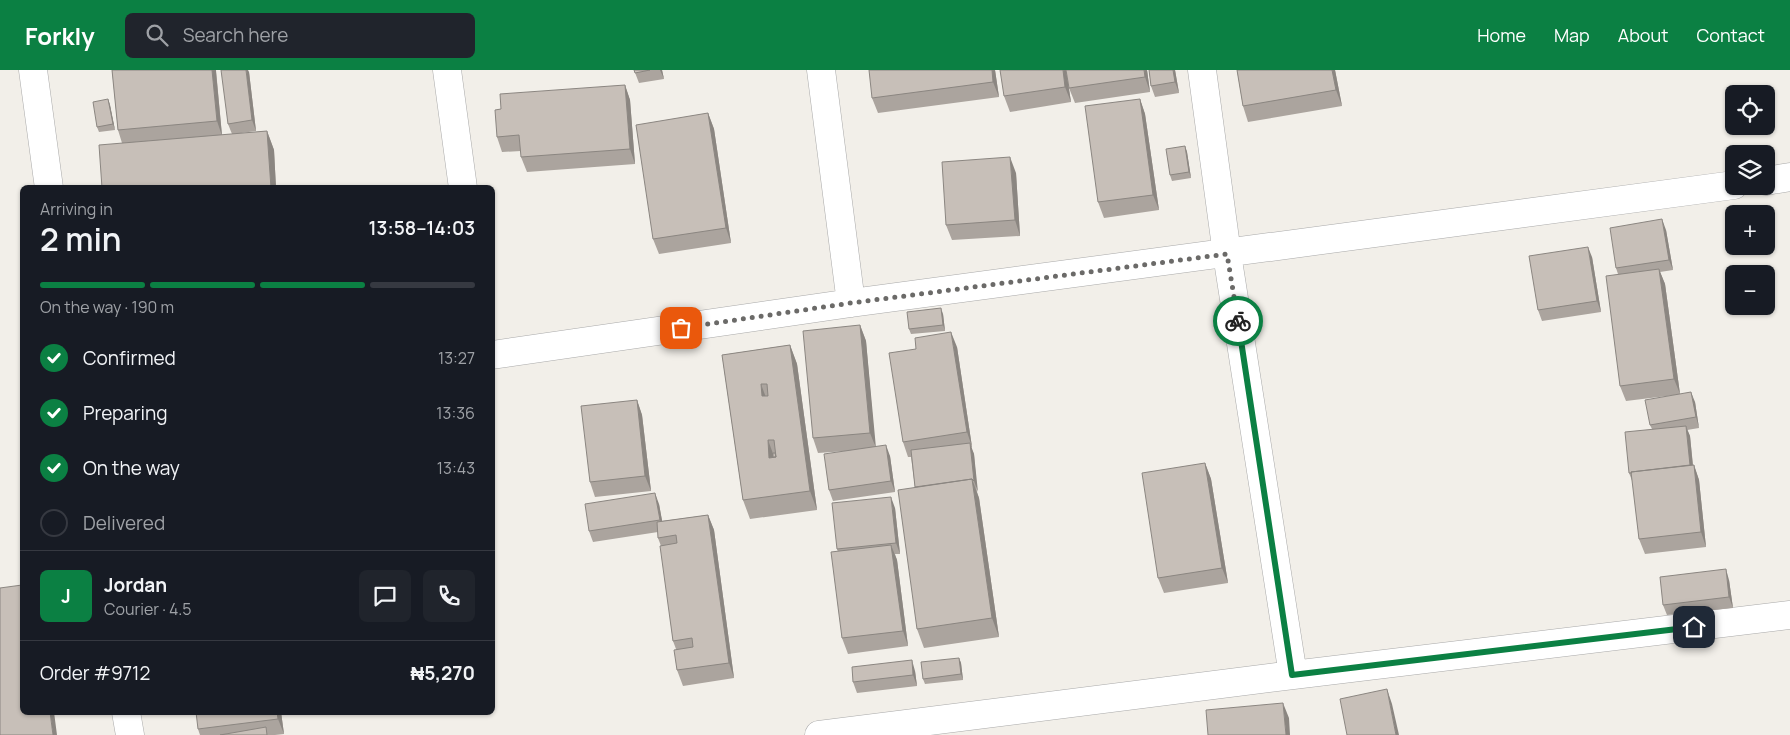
<!DOCTYPE html>
<meta charset="utf-8">
<style>
body{margin:0;font-family:Manrope,sans-serif;background:#20242c;color:#f1f3f6;height:100vh;display:flex;flex-direction:column;font-size:19px;white-space:nowrap}
*{box-sizing:border-box;margin:0}
p{font-size:16px;color:#9ea1a6}
.icon{flex:none;width:28px;height:28px;fill:none;stroke:currentColor;stroke-width:2;stroke-linecap:round;stroke-linejoin:round}
.map{position:relative;flex:1;overflow:hidden}
.panel{position:absolute;left:20px;top:115px;width:475px;height:530px;display:flex;flex-direction:column;background:#171b24;border-radius:8px;box-shadow:0 1px 4px #0004}
.panel>*{flex:none}
.fabs{position:absolute;left:1725px;top:15px;display:grid;gap:10px}
.fabs a{display:grid;place-items:center;width:50px;height:50px;border-radius:8px;background:#171b24;box-shadow:0 1px 4px #0004;font-size:25px}
.pin{position:absolute;display:grid;place-items:center;width:42px;height:42px;color:#fff;margin:-21px;border-radius:10px;box-shadow:0 2px 8px #0006}
.courier{position:absolute;display:grid;place-items:center;width:50px;height:50px;margin:-25px;border:4px solid #0b8043;border-radius:50%;background:#fff;color:#222;box-shadow:0 1px 6px #0007}
.summary em{font-style:normal;font-weight:600}
.summary div{display:flex;flex-direction:column-reverse}
.summary{display:flex;align-items:center;justify-content:space-between;height:85px;padding:0 20px}
h1{font-size:32px;font-weight:600;line-height:38px}
.bar{display:grid;grid-template-columns:repeat(4,1fr);gap:8px 5px;align-content:center;height:60px;padding:0 20px}
.bar i{height:6px;border-radius:4px;background:#363941}
.bar .selected{background:#0b8043}
.bar p{grid-column:span 4}
.line{display:flex;align-items:center;gap:12px;padding:0 20px;border-top:1px solid #363941}
.line div{flex:1}
.round{display:grid;place-items:center;flex:none;width:52px;height:52px;border-radius:8px;background:#20242c}
ol{padding:0 20px;list-style:none}
li{display:flex;align-items:center;gap:15px;height:55px}
li p{margin-inline-start:auto}
li .icon{padding:5px;border-radius:50%;background:#0b8043;color:#fff;stroke-width:4}
li:last-child{color:#9ea1a6}
li i{width:28px;height:28px;border:2px solid #363941;border-radius:50%}
header{display:flex;align-items:center;gap:30px;box-sizing:border-box;height:70px;padding:0 25px;background:#0b8043;color:#fff}
header strong{font-size:24px}
nav{display:flex;gap:28px;margin-inline-start:auto;font-size:18px}
.search{width:350px;height:45px;background:#20242c;display:flex;align-items:center;gap:12px;box-sizing:border-box;padding:0 18px;border-radius:8px;color:#9ea1a6;font-size:19px}
.map>svg:first-child{display:block}
</style>
<header>
<strong>Forkly</strong>
<div class="search"><svg class="icon" aria-label="search" viewBox="0 0 24 24"><circle cx="10" cy="10" r="6"/><path d="M15 15l6 6"/></svg>Search here</div>
<nav><a>Home</a><a>Map</a><a>About</a><a>Contact</a></nav>
</header>
<div class="map">
<svg width="1790" height="665" viewBox="0 0 1790 665">
<rect width="100%" height="100%" fill="#f2efe9"/>
<g fill="none" stroke-linecap="round" stroke-linejoin="round">
<defs>
<path id="street" d="M33,0l16,118
M447,0l16,118
M821,0l30,233
M1202,0l25,184 66,421
M1766,111l24,-4
M492,285l359,-52 883,-118
M126,642l4,23
M819,665l474,-60 497,-60"/>
</defs>
<!-- street casing -->
<use href="#street" stroke="#a9a9a9" stroke-width="29"/>
<!-- street -->
<use href="#street" stroke="#fff" stroke-width="28"/>
</g>
<!-- wall -->
<path fill="#aba49e" d="M112,0h104l6,65 10,-1 -4,-10 21,-52 7,59 -22,3 33,-3 7,19 2,38h-174l20,-45 -4,-13z
M634,0h28l2,9 -25,4z
M995,0l4,27 -121,16 -6,-15z
M1066,0l5,32 -61,10 -6,-16z
M1147,0l3,22 -75,11 -6,-15z
M1149,0h26l4,23 -24,4 -4,-11z
M1237,0h98l7,36 -94,16 -5,-16z
M625,15l5,15 5,64 -108,8 -6,-15v-6l-19,1 -5,-15 4,-28z
M108,29l2,6 5,25 -16,2 -2,-5z
M1140,29l5,15 14,96 -55,8 -6,-16z
M708,43l6,16 17,114 -72,11 -6,-15z
M1185,76l2,6 4,26 -19,3 -2,-6z
M1016,103l4,63 -68,4 -6,-15z
M1666,160l7,40 -13,2 5,12 15,110 15,8 4,26 -12,2 3,6 3,29h1l5,15 7,67 -61,7 -6,-15 -6,-56 -4,-10 23,-44 -2,-4 25,-30 -49,6 -6,-15 -2,-112 -2,-6z
M1592,187l9,55 -59,9 -4,-11z
M943,244l2,17 -34,3 -2,-5z
M860,255l6,16 9,105 15,10 5,36 -62,9 -4,-11 17,-39 -28,2 -5,-15z
M790,275l7,19 20,146 -67,9 -7,-19 -21,-145z
M957,277l15,100 -1,1 3,6 3,38 2,6 20,139 -75,11 -7,-19 -2,-142 -4,-30h-3l-5,-15z
M637,330l5,15 9,76 -56,6 -5,-15z
M1205,393l6,16 17,104 -64,10 -6,-15z
M659,434l3,17 46,-6 6,15 20,148 -51,8 -6,-16 -1,-21 -3,-8 -12,-95 -3,-8v-6l-65,10 -4,-11z
M895,438l5,46h-5l2,6 11,86 -60,8 -6,-16 -4,-86 -1,-3z
M1729,510l4,28 -66,7 -4,-10z
M959,588l2,5 2,17 -38,4 -2,-5z
M915,601l2,15 -60,7 -4,-11z
M281,642l3,22 -9,1h-75l-2,-6z"/>
<!-- shaded-wall -->
<path fill="#8b8681" d="M212,0h4v2l6,64 -5,-15z
M246,0h2l1,2 7,59 -4,-11z
M660,0h2l2,9z
M992,0h3l4,27 -6,-15z
M1063,0h3l5,32 -6,-15z
M1144,0h3l3,22 -5,-15z
M1173,0h2l4,23 -4,-11z
M1332,0h3l7,36 -6,-16z
M625,15l5,15 5,64 -5,-15z
M108,29l2,6 5,25 -2,-6z
M1140,29l5,15 14,96 -6,-15z
M708,43l6,16 17,114 -5,-15z
M267,61l7,19 2,38h-5z
M1185,76l2,6 4,26 -2,-6z
M1010,87l6,16 4,63 -5,-16z
M1662,149l4,11 7,40 -4,-10z
M1588,177l4,10 9,55 -4,-11z
M1659,199l6,15 15,110 -6,-15z
M941,238l2,6 2,17 -2,-6z
M860,255l6,16 10,107 -6,-15z
M951,262l6,15 15,100 -5,-15z
M790,275l7,19 20,146 -7,-19z
M761,314l7,19 -6,-7z
M1691,322l4,10 4,26 -3,-11z
M637,330l5,15 9,76 -6,-15z
M1686,356l4,10 4,42 -4,-11z
M768,370l7,19 -6,-1z
M970,373l4,11 4,38 -4,-11z
M886,375l4,11 5,36 -4,-11z
M1205,393l6,16 17,104 -6,-15z
M1694,395l5,15 7,67 -5,-15z
M972,409l7,19 20,139 -7,-19z
M655,423l4,11 5,27 -4,-11z
M891,427l4,11 5,46 -4,-11z
M708,445l6,15 20,148 -5,-15z
M891,475l6,15 11,86 -5,-15z
M1726,499l3,11 4,28 -4,-11z
M959,588l2,5 2,17 -2,-6z
M912,590l3,11 2,15 -4,-11z
M1387,619l5,15 7,31h-3z
M1283,633l6,15 1,17h-4z
M50,642h4l3,23h-4z
M277,642h4l3,22 -6,-15z"/>
<!-- building -->
<path fill="#c7bfb8" stroke="#8b8681" fill-rule="evenodd" d="M112,0h100l5,51 -99,9z
M221,0h25l6,50 -24,4z
M634,0h16l-15,3z
M869,0h123l1,12 -121,16z
M1000,0h63l2,17 -61,9z
M1066,0h78l1,7 -76,11z
M1149,0h24l2,12 -24,4z
M1237,0h95l4,20 -93,16z
M625,15l5,64 -109,8 -2,-22 -22,2 -2,-27 6,-1 -1,-15z
M108,29l5,25 -16,3 -4,-25z
M1140,29l13,96 -55,7 -13,-96z
M708,43l18,115 -73,11 -17,-114z
M267,61l4,57h-169l-3,-43z
M1185,76l4,26 -19,3 -4,-26z
M1010,87l5,63 -69,5 -4,-63z
M1662,149l7,41 -53,8 -6,-40z
M1588,177l9,54 -59,9 -9,-54z
M1659,199l15,110 -54,7 -14,-110z
M941,238l2,17 -34,4 -2,-17z
M860,255l10,108 -57,5 -10,-107z
M951,262l16,100 -64,10 -14,-89 27,-4 -1,-11z
M790,275l20,146 -67,9 -21,-145zM761,314h6l1,12h-6zM768,370h6l2,17 -7,1z
M1691,322l5,25 -46,8 -5,-25z
M637,330l8,76 -55,6 -9,-76z
M1686,356l4,39 -59,7 1,1h-3l-4,-41z
M970,373l4,38 -2,-2 -57,8 -4,-37z
M886,375l5,36 -62,9 -5,-36z
M773,383h2l1,4h-3z
M1205,393l17,105 -64,10 -16,-105z
M1694,395l7,67 -62,7 -8,-67z
M972,409l20,139 -75,11 -19,-139z
M655,423l5,27 -71,11 -4,-27z
M891,427l5,46 -59,6 -5,-46z
M708,445l21,148 -52,7 -3,-20 19,-3 -1,-9 -19,3 -13,-95 17,-3 -1,-8 -18,3 -1,-16z
M891,475l12,86 -61,7 -11,-86z
M1726,499l3,28 -66,8 -3,-28z
M22,515v127h28l3,23h-53v-147z
M959,588l2,16 -38,5 -2,-17z
M912,590l1,15 -60,7 -1,-15z
M1387,619l9,46h-49l-7,-36z
M1283,633l3,32h-78l-2,-25z
M196,642h81l1,7 -80,10z
M266,657l1,8h-47z"/>
<g fill="none" stroke-linecap="round" stroke-linejoin="round">
<!-- done -->
<path stroke="#6b6a68" stroke-width="5" stroke-dasharray="0 9" d="M681,258l170,-25 376,-49 11,67"/>
<!-- route -->
<path stroke="#0b8043" stroke-width="6" d="M1238,251l54,354 402,-48"/>
</g>
</svg>
<div class="fabs">
<a><svg class="icon" aria-label="locate" viewBox="0 0 24 24"><circle cx="12" cy="12" r="6"/><path d="M12 2v4M12 18v4M2 12h4M18 12h4"/></svg></a>
<a><svg class="icon" aria-label="layers" viewBox="0 0 24 24"><path d="M12 4l9 5-9 5-9-5zM3 14l9 5 9-5"/></svg></a>
<a>+</a>
<a>−</a>
</div>
<div class="pin" style="left:681px;top:258px;background:#ea580c"><svg class="icon" aria-label="bag" viewBox="0 0 24 24"><path d="M5 8h14l-1 12H6zM9 8a3 3 0 0 1 6 0"/></svg></div>
<div class="pin" style="left:1694px;top:557px;background:#1f2937"><svg class="icon" aria-label="home" viewBox="0 0 24 24"><path d="M3 11l9-7 9 7M6 9v11h12V9"/></svg></div>
<div class="courier" style="left:1238px;top:251px"><svg class="icon" aria-label="bike" viewBox="0 0 24 24"><circle cx="6" cy="16" r="4"/><circle cx="18" cy="16" r="4"/><path d="M6 16l4-8h5l3 8M10 8l3 8H6M13 5h3"/></svg></div>
<section class="panel">
<div class="summary"><div><h1>2 min</h1><p>Arriving in</p></div><em>13:58–14:03</em></div>
<div class="bar"><i class="selected"></i><i class="selected"></i><i class="selected"></i><i></i><p>On the way · 190 m</p></div>
<ol>
<li><svg class="icon" aria-label="check" viewBox="0 0 24 24"><path d="M5 12l5 5 9-10"/></svg>Confirmed<p>13:27</p></li>
<li><svg class="icon" aria-label="check" viewBox="0 0 24 24"><path d="M5 12l5 5 9-10"/></svg>Preparing<p>13:36</p></li>
<li><svg class="icon" aria-label="check" viewBox="0 0 24 24"><path d="M5 12l5 5 9-10"/></svg>On the way<p>13:43</p></li>
<li><i></i>Delivered</li>
</ol>
<div class="line" style="height:90px"><b class="round" style="background:#0b8043;color:#fff">J</b><div><b>Jordan</b><p>Courier · 4.5</p></div><a class="round"><svg class="icon" aria-label="chat" viewBox="0 0 24 24"><path d="M4 5h16v11H9l-5 4z"/></svg></a><a class="round"><svg class="icon" aria-label="phone" viewBox="0 0 24 24"><path d="M5 4h4l2 5-3 2q2 4 5 5l2-3 5 2v4C11 20 4 13 5 4z"/></svg></a></div>
<div class="line" style="height:65px"><div>Order #9712</div><b>₦5,270</b></div>
</section>
</div>
